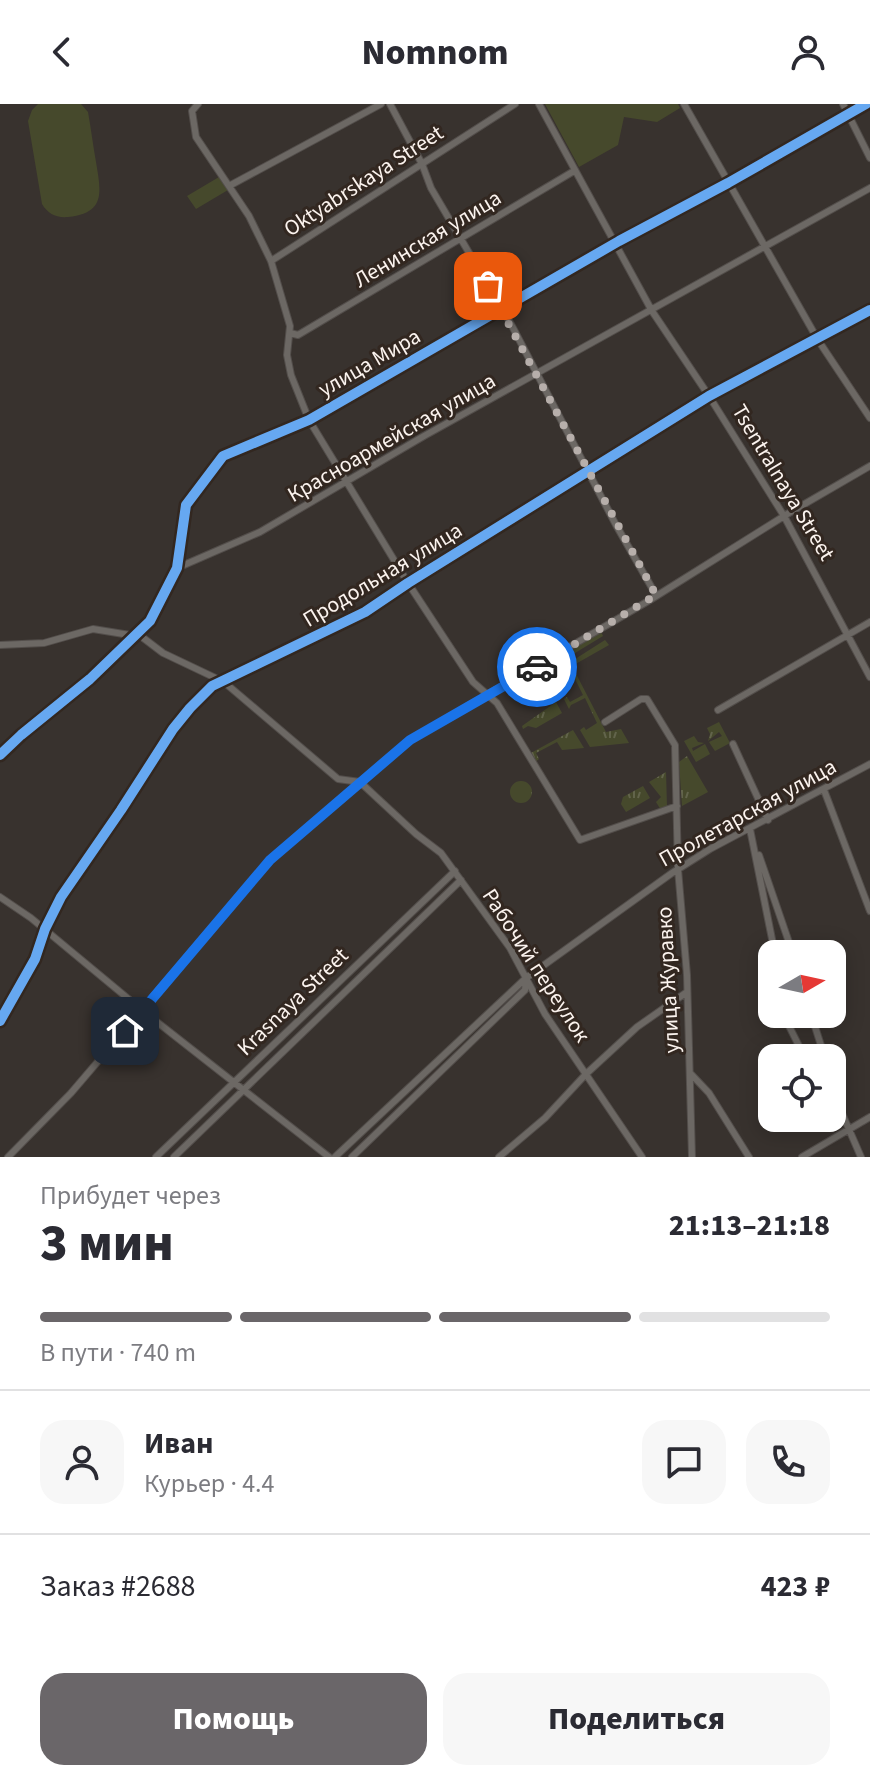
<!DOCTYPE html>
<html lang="ru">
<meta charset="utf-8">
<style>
body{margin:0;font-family:"Source Sans 3",sans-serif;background:#f7f7f7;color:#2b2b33;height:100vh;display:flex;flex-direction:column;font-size:30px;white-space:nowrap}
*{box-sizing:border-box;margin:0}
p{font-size:26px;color:#7c7c81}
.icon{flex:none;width:44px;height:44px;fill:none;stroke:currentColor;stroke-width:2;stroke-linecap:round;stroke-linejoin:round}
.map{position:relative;height:1053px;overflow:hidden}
.details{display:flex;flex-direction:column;background:#fff;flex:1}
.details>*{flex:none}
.needle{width:52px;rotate:81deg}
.buttons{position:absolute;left:758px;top:836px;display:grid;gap:16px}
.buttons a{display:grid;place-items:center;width:88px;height:88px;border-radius:16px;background:#fff;box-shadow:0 4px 20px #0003;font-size:40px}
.pin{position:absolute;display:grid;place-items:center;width:68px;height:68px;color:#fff;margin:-34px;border-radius:16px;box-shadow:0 4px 12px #0006}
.courier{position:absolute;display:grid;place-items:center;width:80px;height:80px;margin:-40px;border:6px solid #1a73e8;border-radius:50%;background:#fff;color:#222;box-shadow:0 2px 10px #0007}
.summary em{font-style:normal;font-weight:800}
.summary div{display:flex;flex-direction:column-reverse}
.summary{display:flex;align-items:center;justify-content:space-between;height:136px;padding:0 40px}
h1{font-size:52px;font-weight:800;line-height:60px}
.bar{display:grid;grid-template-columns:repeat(4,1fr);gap:12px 8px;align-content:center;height:96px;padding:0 40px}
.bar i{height:10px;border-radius:6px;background:#e1e1e2}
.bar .current{background:#6a6669}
.bar p{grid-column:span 4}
.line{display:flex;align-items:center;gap:20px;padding:0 40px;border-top:2px solid #e1e1e2}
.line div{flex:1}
.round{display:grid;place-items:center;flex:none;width:84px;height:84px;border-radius:24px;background:#f7f7f7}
.action{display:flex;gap:16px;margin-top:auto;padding:16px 40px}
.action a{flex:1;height:92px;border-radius:24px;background:#6a6669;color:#fff;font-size:32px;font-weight:800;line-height:92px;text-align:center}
.action a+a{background:#f7f7f7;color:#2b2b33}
header{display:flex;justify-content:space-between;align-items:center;height:104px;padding:0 40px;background:#fff;font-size:36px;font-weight:800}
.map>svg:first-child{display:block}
</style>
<header><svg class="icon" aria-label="back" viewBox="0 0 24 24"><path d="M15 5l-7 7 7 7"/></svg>Nomnom<svg class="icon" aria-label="person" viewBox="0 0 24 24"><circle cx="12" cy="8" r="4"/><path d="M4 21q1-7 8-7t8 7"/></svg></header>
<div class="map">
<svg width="870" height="1053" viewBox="0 0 870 1053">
<defs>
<pattern id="grass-tufts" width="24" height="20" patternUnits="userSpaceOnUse" patternTransform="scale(2)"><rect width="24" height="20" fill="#46492c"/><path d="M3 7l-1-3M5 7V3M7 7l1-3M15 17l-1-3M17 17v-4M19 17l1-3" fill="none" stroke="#62644b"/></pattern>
</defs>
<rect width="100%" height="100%" fill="#38322e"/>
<!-- grass -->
<path fill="url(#grass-tufts)" d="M601,528l2,4 -56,34 -3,-5z
M605,536l4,5 -37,21 34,66 15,-3 8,14 -39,4 -10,-17 4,-3 2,3 11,-7 -12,-25 -14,7 -2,4 -5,-10 3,-2 3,5 13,-7 -13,-26 -17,10 -3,-4z
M556,598l6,11 -26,15 -8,-2 -5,3 -1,-3z
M719,618l11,21 -15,8 -6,-9 13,-6 -3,-4 -11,9 2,-7 -3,-6z
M573,626l11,18 -22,2 -5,-8 -21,11 3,6 -4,3 -6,-8z
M694,632l4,6 6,1 -12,5 1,3 12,-7 5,10 -14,8 -12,-21z
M687,652l21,36 -26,14 -3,-44z
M666,668l1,36 -6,2 -5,-8 5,-5 -12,-15z
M510 688a11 11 0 1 1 22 0a11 11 0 1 1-22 0Z
M643,682l7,12 -24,14 -5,-8 2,-7z"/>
<!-- green -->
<path fill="#46492c" d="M38,0h43l7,8c3,17 5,33 8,50 5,30 10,51 -28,55 -12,1 -20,-3 -26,-13l-14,-83 4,-11z
M545,0h133l2,4 -23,14 -33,-5 -6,28 -39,22z
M219,73l9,13 -32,19 -9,-13z"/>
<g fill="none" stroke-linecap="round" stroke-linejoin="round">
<defs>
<path id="minor" d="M198,0l-6,7 4,26 53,79 22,45 19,65 -3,29 4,20 18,45 99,163 65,99 24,21 83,137 97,-34
M390,0l32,60 9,24 81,138 104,199 40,70
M539,0l113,207 57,85 75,120 86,161
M684,0l134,236 52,78
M843,0l27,54
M229,82l152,-82
M271,157l244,-157
M290,229l8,2 276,-164
M177,464l83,-36 164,-96 446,-248
M0,541l44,-2 49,-14 49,8 21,16 61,29 114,97 22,3 56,52 25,19 69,95 35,66 97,143
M718,606l152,-88
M605,618l36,-23h6l28,46 3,124 9,106 5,182
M733,640l35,76
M0,651l21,-20 69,-56 60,-58 27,-53 9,-63 37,-49 86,-36 310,-179 109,-58 138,-79
M824,686l46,121
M750,725l25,125
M759,751l34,99
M0,793l31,21 112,93 186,146
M526,874l146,-105 38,-24 160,-85
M786,910l3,12 16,32
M811,910l14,44
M0,917l35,-62 10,-30 16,-32 60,-87 52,-81 17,-21 22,-22 153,-74 43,-29 301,-187 161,-86
M690,969l19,20 40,64
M832,978l9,29 20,46
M8,1053l63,-64 199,-233 140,-120 240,-140 139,-87 81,-47
M156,1053l299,-286
M174,1053l287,-277
M335,1053l191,-179 -1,12 -173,167
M499,1053l46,-39 41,-44 51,-47 50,-35
M802,1053l68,-40"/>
</defs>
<!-- minor casing -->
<use href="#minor" stroke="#534e4b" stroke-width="8"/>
<!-- minor -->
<use href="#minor" stroke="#6c6864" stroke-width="6"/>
<defs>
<path id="cycleway" d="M0,651l21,-20 69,-56 60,-58 27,-53 9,-63 37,-49 86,-36 310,-179 109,-58 138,-79
M0,917l35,-62 10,-30 16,-32 60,-87 52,-81 17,-21 22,-22 153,-74 43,-29 301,-187 161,-86"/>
</defs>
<!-- cycleway casing -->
<use href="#cycleway" stroke="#322720" stroke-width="15"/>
<!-- cycleway -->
<use href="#cycleway" stroke="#66a8f1" stroke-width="10"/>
</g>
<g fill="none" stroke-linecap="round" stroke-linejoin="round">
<!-- done -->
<path stroke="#b7afab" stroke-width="8" stroke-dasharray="0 14.4" d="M488,182l168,309 -119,72"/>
<!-- route -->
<path stroke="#1a73e8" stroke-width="10" d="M125,927l145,-171 140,-120 127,-73"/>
</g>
<g text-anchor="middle" stroke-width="6" stroke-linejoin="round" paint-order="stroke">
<!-- street labels -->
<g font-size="22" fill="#fbf3ee" stroke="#322720">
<text transform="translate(363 76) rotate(-33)" y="8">Oktyabrskaya Street</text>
<text transform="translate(427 134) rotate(-31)" y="8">Ленинская улица</text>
<text transform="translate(369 258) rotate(-30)" y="8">улица Мира</text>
<text transform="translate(391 333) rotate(-30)" y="8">Красноармейская улица</text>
<text transform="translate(784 378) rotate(59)" y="8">Tsentralnaya Street</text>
<text transform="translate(382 470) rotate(-31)" y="8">Продольная улица</text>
<text transform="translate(747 708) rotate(-29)" y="8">Пролетарская улица</text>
<text transform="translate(537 861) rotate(57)" y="8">Рабочий переулок</text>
<text transform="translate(667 876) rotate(-93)" y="8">улица Журавко</text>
<text transform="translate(292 897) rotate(-44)" y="8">Krasnaya Street</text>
</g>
</g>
</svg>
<div class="buttons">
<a><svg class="needle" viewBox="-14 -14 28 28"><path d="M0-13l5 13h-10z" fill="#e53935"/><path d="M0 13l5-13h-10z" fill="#7c7c81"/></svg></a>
<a><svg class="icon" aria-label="locate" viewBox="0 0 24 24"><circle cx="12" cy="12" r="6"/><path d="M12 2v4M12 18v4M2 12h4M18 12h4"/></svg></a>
</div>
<div class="pin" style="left:488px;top:182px;background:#ea580c"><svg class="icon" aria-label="bag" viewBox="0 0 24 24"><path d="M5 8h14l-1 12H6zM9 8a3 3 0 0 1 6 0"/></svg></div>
<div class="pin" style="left:125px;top:927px;background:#1f2937"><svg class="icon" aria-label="home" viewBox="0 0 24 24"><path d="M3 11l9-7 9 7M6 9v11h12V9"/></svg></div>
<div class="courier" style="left:537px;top:563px"><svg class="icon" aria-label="car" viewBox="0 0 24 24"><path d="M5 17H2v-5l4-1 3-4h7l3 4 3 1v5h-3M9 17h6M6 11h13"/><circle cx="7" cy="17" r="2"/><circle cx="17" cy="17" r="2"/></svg></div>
</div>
<section class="details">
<div class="summary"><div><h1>3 мин</h1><p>Прибудет через</p></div><em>21:13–21:18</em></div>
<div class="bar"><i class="current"></i><i class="current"></i><i class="current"></i><i></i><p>В пути · 740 m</p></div>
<div class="line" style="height:144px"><a class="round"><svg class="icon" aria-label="person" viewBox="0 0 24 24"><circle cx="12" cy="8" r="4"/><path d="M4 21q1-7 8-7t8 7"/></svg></a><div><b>Иван</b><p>Курьер · 4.4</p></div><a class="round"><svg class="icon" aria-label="chat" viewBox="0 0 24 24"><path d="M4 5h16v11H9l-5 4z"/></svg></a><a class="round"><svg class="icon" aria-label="phone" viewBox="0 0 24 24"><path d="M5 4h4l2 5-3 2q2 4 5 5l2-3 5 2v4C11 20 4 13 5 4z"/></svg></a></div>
<div class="line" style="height:104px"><div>Заказ #2688</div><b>423 ₽</b></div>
<div class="action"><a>Помощь</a><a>Поделиться</a></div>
</section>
